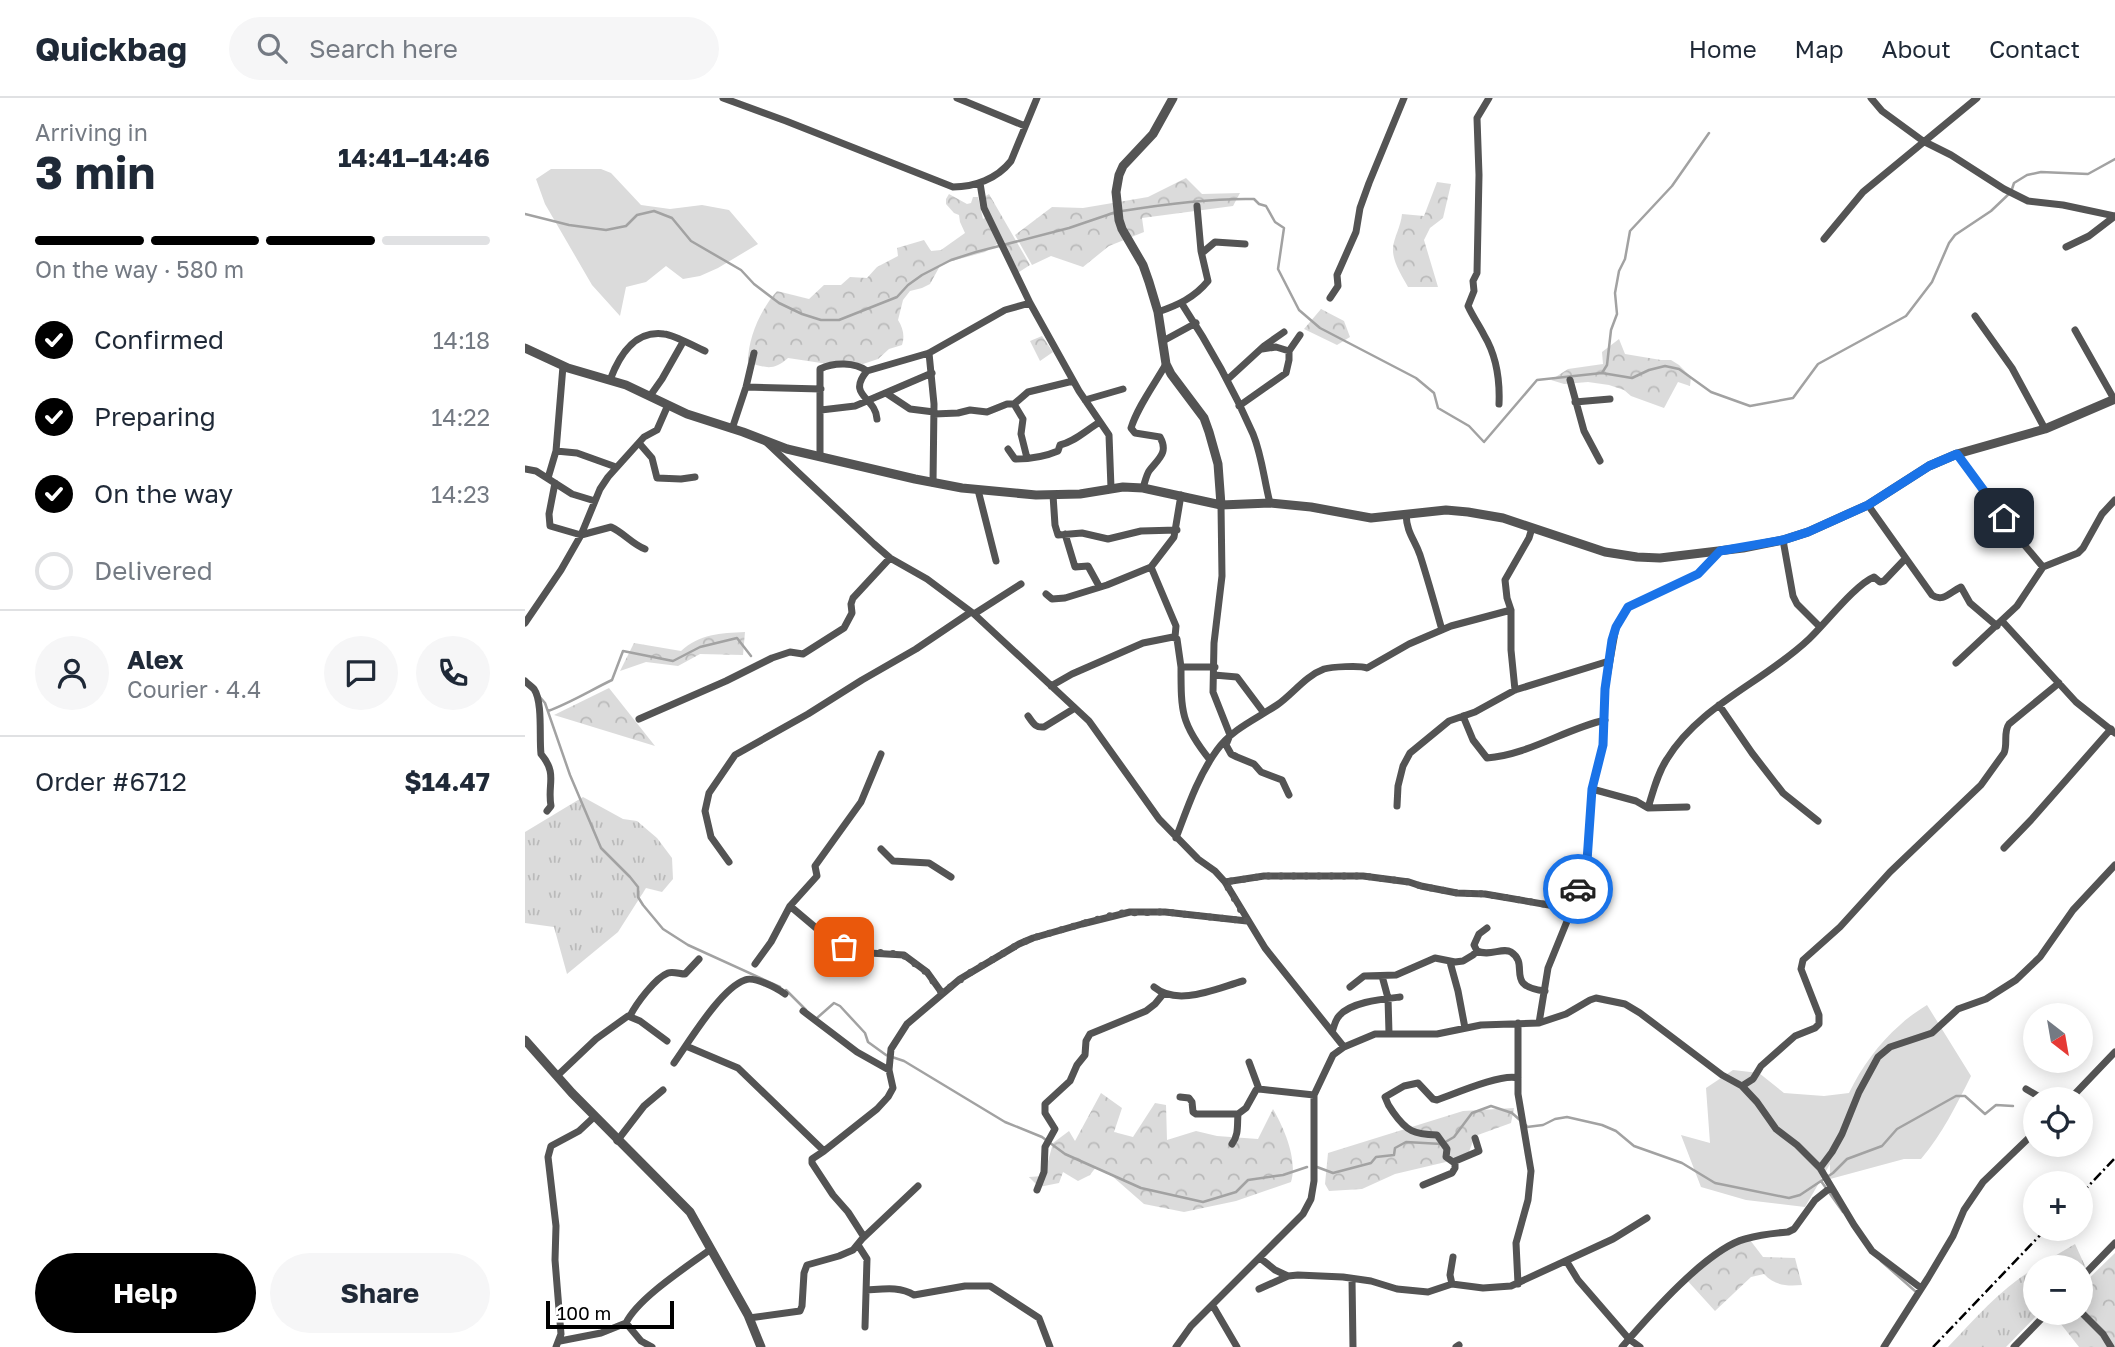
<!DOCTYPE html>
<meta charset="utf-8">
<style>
body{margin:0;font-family:"Golos Text",sans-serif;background:#f6f6f7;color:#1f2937;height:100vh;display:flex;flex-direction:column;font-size:26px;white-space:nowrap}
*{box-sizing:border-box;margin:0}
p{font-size:23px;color:#747a83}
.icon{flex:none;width:38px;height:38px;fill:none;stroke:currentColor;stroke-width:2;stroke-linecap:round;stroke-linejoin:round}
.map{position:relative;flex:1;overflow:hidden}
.sheet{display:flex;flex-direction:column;background:#fff;width:525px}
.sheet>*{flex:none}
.needle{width:46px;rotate:149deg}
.controls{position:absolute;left:1498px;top:905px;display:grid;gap:14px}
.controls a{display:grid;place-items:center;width:70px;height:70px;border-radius:50%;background:#fff;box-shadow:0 4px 18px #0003;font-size:35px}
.scale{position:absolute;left:21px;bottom:18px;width:128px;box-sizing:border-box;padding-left:7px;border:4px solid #000;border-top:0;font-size:19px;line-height:24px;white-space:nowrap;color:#000;-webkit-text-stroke:5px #fff;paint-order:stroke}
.pin{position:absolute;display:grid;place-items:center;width:60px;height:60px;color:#fff;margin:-30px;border-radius:14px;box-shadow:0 4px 10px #0006}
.courier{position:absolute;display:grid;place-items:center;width:70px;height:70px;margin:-35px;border:5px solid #1a73e8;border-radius:50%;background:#fff;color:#222;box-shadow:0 2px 9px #0007}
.summary em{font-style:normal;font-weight:700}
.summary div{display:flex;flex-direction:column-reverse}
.summary{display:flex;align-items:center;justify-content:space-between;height:119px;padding:0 35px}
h1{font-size:46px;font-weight:700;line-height:52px}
.bar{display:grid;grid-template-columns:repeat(4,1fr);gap:10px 7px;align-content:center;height:84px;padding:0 35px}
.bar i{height:9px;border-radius:5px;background:#e0e1e3}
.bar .selected{background:#000}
.bar p{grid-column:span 4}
.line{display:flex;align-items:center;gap:18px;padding:0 35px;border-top:2px solid #e0e1e3}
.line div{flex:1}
.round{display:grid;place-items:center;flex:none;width:74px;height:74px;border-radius:37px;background:#f6f6f7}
ol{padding:0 35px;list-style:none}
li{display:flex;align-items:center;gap:21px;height:77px}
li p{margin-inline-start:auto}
li .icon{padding:7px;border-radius:50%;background:#000;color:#fff;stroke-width:4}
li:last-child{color:#747a83}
li i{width:38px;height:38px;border:4px solid #e0e1e3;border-radius:50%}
.primary-button{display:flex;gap:14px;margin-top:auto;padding:14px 35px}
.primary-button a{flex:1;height:80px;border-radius:42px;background:#000;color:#fff;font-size:28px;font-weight:700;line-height:80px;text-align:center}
.primary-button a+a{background:#f6f6f7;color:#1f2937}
header{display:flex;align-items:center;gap:42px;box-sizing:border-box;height:98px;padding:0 35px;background:#fff;border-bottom:2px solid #e0e1e3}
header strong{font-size:33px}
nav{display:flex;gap:38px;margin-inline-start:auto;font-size:24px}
.search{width:490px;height:63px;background:#f6f6f7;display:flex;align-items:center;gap:18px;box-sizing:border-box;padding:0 24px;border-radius:38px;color:#747a83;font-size:26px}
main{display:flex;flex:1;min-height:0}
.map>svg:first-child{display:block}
</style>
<header>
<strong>Quickbag</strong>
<div class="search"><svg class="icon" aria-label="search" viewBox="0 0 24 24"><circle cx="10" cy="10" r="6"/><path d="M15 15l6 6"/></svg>Search here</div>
<nav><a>Home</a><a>Map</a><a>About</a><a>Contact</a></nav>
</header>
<main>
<section class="sheet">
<div class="summary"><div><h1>3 min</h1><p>Arriving in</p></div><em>14:41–14:46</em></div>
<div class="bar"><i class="selected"></i><i class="selected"></i><i class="selected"></i><i></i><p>On the way · 580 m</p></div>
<ol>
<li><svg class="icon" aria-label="check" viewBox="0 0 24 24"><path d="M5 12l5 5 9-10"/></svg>Confirmed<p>14:18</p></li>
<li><svg class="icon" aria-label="check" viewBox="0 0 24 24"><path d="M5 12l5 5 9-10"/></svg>Preparing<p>14:22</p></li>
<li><svg class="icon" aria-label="check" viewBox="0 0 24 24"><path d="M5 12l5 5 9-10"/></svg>On the way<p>14:23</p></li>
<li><i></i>Delivered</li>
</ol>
<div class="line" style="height:126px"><a class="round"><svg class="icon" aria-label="person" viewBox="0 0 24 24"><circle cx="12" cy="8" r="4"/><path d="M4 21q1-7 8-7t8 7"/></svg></a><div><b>Alex</b><p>Courier · 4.4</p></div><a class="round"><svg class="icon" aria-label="chat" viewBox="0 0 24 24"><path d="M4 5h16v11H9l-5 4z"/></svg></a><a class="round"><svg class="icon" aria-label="phone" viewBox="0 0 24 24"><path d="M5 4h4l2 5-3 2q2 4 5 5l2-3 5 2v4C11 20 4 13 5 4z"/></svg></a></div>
<div class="line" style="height:91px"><div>Order #6712</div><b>$14.47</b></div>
<div class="primary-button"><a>Help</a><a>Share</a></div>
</section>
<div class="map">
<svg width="1590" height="1249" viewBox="0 0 1590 1249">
<defs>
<pattern id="grass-tufts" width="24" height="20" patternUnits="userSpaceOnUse" patternTransform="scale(1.75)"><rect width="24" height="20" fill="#dbdbdb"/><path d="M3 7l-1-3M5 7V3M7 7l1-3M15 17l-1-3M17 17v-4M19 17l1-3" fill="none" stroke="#bababa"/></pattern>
<pattern id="forest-crowns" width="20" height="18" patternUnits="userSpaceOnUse" patternTransform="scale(1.75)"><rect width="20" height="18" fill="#dbdbdb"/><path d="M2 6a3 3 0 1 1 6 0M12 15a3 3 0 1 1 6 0" fill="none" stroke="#bababa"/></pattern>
</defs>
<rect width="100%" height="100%" fill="#fff"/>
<!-- grass -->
<path fill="url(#grass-tufts)" d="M58,699l40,22 14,2 20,17 15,20 1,21 -11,13 -16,-4 -28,44 -51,42 -13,-47 -29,-4v-91z
M1550,1146l11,24 -5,5v-6h-45z
M1510,1170v44l4,1 -33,34h-58c27,-28 53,-59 87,-79z"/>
<!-- forest -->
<path fill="url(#forest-crowns)" d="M661,80l16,16 38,-1 -7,13 -91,12 2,14 -35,14 -26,21 -32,-11 -19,9 -17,-30 37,-28 31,1 65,-11z
M912,84l14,2 -8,34 -13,10 -6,12 14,47h-30c-6,-11 -16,-26 -15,-39 1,-11 8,-22 9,-34l22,2z
M424,96l18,10 4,-1 2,-6h5l5,22 5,-3 -4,-19 5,-3 41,71 -14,9 -19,-30 -12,8 -44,12 -11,20 -8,4 -12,3 -7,9 -5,20c5,8 7,16 4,25l-13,4 -11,10 -15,5h-35l-40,-6c-14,13 -23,10 -40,4 0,-25 13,-53 29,-71l32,8 15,-14h17l9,-8 17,1 10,-11 21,-11 -1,-8 27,-8 7,11 10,-1 24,-17 -5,-11 -1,-7 -5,-2 -8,-9v-5z
M796,211l23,12 6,16 -13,8 -33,-16z
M517,238l11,16 -13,9 -10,-20z
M1094,241l6,15 36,6h10l8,5 12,12 -1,9 -12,-4 -14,26 -33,-12 -7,-6 -15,-5 -21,-3 -24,2 -13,-4 17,-11 35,-5 -1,-12z
M220,534l-2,23 -43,-1 -22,12 -32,-4 -26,9 14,-28 47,8c19,-17 39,-18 64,-19z
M84,590l46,58 -101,-31z
M576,995l21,15 -8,24 19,5 22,-34 11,2 1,35 29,-9 21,5 41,3 15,-30c11,19 25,51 18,73l-55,19 -52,11 -40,-8 -32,-28 -16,-9 -6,8 -12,6 -15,-9 -4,11 -20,4 -10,-10 15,-1 9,-33 16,-12 6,10z
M989,1010l-3,15 -36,13 -8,21 -72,17 -33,15 -33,2 -4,-7 3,-31 135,-42z
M1225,1142l13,17 32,1 7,27c-15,1 -27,1 -38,-11l-13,3 -36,34 -30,-33 33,-27z
M1590,1155v94h-36l-26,-33 28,-2v-26z"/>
<!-- garden -->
<path fill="#dbdbdb" d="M26,71h50l10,4 30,32 29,4 32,-4 27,5 29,34 -40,24 -18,8 -17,3 -17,-13 -20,16 -20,5 -6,29 -28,-31 -47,-81 -9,-25z
M1402,907l44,71c-15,30 -29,58 -50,83h-17l-74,20v-15l-25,43 -59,-7 -45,-13 -20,-52 29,8 -4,-55 27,-18 26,3 25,20 40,3 25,-3c12,-25 30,-50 51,-68 8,-8 18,-14 27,-20z"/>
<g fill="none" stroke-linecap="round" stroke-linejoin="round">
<!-- stream -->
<path stroke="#a2a2a2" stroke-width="2.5" d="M597,113c43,-7 88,-13 132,-12l5,5 7,2 9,16 9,6 -6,41 21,41 21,18 96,50 18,15 4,15 31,18 15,16 53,-62 65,-7 30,5 17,-8 16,-4 14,3 32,23 39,14 43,-8 25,-34 88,-48 26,-34 17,-39 6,-8 36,-24 20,-19 3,-9 13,-8 14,-3 47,2 27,-15
M0,116l44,11 37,5 20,-4 11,-11 17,-4 18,7 19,23 50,29 13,14 25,19 23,11 19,6h18l58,-23 11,-12 14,-10 29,-15 25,-8 93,-24 47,-16
M1077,275l5,-8 4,-35 6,-16 -2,-21 4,-22 6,-12 5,-28 42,-45 37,-53
M14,598l6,7 25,72 31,73 29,29 8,10v10l5,8 20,24 25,16 92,42
M23,613c22,-8 43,-21 64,-31l11,-29 50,10 27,-14 37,-9 14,18
M261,892l20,20
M292,920l17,-15 6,3 25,27 3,9 18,13 18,6 101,61 37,15 23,17 76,34 62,14 33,-10 12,-12 35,-5 24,-8
M1001,1027l1,2 16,-2 12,-6 12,-2 35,8 14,6 18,15 48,17 33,20 74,15 11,-3 33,-22 14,-14 35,-13 15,-17 59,-33h9l20,18 11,-9 17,1
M792,1069l16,6 38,-10 5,-6 18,-2 1,-7 11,-6 36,2 12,-7 18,-24 19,-7 21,7 9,8
M1296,1083l22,31
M1356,1163l34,30"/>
<!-- minor -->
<path stroke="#545454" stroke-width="7" d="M198,0l63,23 167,66c21,0 44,-8 58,-26l26,-63
M432,0l68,28
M964,0l-12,20 2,57 -2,98 -4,8 1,10 -6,15c5,11 11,19 16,29 12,20 16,46 15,69
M1346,0l11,13 41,30 28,14 53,34 24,12 35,4 52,11
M455,85l4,25 46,95 49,88 30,44 2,53
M1299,141l39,-47 114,-94
M1541,149l23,-11 26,-20
M677,155l13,-11 30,2
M805,200l8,-12 -1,-11 19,-43 4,-24 9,-25 35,-85
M657,206c27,41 51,84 71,130 9,22 11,46 17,69
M633,214c20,-7 36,-14 50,-31l-7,-30 -4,-45
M1450,218l37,52 33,61
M1550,232l39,69
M638,243l33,-18
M737,251l14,-2 13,4
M404,255l5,51 -1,79
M85,282c9,-24 24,-50 54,-46 11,1 29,12 41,17
M702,282l37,-34 20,-14
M1045,282l14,51 16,30
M221,289l75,2
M361,295l24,16 24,3
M125,298l12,-17 21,-37
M560,302l38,-11
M1050,304l35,-3
M489,306l14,-12 45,-11
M714,308l47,-33 3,-13v-9l11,-16
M296,312l34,-4 77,-33
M409,316l24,-1 12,-3 17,2 20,-8h7l9,15 -2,15 6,24
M352,321c-1,-22 -31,-23 -10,-48l62,-18 76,-43 25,-7
M207,331l14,-42 8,-34
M241,344l108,102 16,14 37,21 47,35 115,107 70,98 39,40 17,12 10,11 40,66 79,99
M114,345l13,15 5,20 24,1 14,-2
M483,351l7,10c15,0 29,-2 43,-8l2,-6c16,-4 26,-15 40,-23
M31,353l21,2 39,14
M1432,356l59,81 27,32
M295,359v-88c14,-7 35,-7 47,2
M0,371l11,2 36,23 23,7
M23,380l8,-27 7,-85
M30,385l-6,31 1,12 31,9 30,-8c13,6 21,17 34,22
M618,390c2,-6 3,-12 6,-17 9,-12 20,-18 11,-34l-25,-4 -4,-5c7,-22 23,-43 35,-64
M453,392l18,71
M528,397l2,30 3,10 24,-2 26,6 33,-8 36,-1
M696,407l1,71 -8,67 -1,49 17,43 -4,10 5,9 6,3 17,7 7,8 21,8 7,15
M1343,407l64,90c11,8 18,-3 29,-8l9,16 27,23
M881,416c1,20 8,24 14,41 8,25 15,50 22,75
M540,436l10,33 13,-1 11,20
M1258,442l10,56 4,8 23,23
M626,469l25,59 -1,11
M521,496l6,5 13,-1 42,-13 44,-18 23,-30 7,-42
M449,516l47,-30
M1477,523l74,81 39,31
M0,525l36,-53 20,-35 19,-46 8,-12 36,-40 13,-7 11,-25
M1431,565l61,-57 26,-39 35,-14 5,-5 19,-34 13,-14
M656,569c0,45 0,57 29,93
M689,577l23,2 27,36
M0,583c3,3 6,5 9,8 9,13 5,49 7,65 17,20 6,30 10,52l-4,5
M526,588l21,-12 71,-31 30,-6 4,2 4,28h34
M990,592l-4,-40v-40l-4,-12 -2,-18 24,-42 3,-10
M1194,607l33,48 31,40 35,28
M503,618c5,7 7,12 16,11l31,-19
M938,618l10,24 14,18c41,-3 78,-29 118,-38
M114,621l87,-38 46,-23 18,-6 13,2 41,-26 8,-15 -1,-9 2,-6 37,-40
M1067,691l44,12 12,7 39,-1
M872,708l1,-20 5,-20 7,-13 39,-32 26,-9 40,-22 94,-29
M1123,710c5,-16 9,-34 19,-49 33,-54 97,-77 142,-120 16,-15 47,-55 65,-62l6,5 4,-1 21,-22
M651,740c11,-29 22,-62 41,-88 15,-21 39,-31 60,-45 16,-11 28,-29 47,-36 7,-2 36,-4 43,-1l42,-24 42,-18 60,-16
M1479,750l27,-28 80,-91
M356,751l12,12 36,2 22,14
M204,764l-18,-25 -6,-26 4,-18 26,-38 73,-41 54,-34 54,-31 55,-37
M700,784l39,-6h99l46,6 12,4 36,7 28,1 87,15
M265,808l32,27 30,19 52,3 23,17 15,21
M962,830l-8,6 -5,11 3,6c12,6 26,-4 34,1 20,13 -8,34 34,39
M925,864l8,29 7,37
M230,866l16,-22 19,-36 27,-30 -2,-10 46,-64 20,-48
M857,878l6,22 1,35
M629,889c24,20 63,1 89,-6
M825,889l14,-11 32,-1 39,-17 20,4 8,-1 10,-6 4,-4
M278,913l54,41 32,18
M105,918c6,-12 25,-38 38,-43 5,-2 12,1 17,1l14,-15
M993,925v71l13,77 -3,29 -12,43 2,41
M1014,925l27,-9 24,-14 6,-2 29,6 15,9 82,62 20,11 15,16 19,27 21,16 23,23 34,57 18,26 49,37
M807,934c2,-5 3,-12 7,-16 11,-14 44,-17 61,-19
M161,948l52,22 86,83 -12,8v4l21,32 15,17 16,25
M724,964l10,27
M149,965c15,-21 47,-75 71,-83 9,-4 32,8 40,14
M32,978l39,-37 32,-23 12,5 27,20
M1217,988l11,-7 8,-13 34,-30 20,-8 4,-4v-9l-18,-46 2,-9 37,-33 50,-55 91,-87 23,-32c4,-9 -1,-21 5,-29l50,-41
M1501,991l17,10
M655,999l9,1 3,4 1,10 3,2h42l8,-6 10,-18 3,-1 55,6
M1545,1001l45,-47
M950,1040l4,13 -26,11 -7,-5 1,-8 -10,-14c-23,-1 -30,-3 -44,-23 -4,-5 -6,-9 -8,-15l19,-11 14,-3 15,16 4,1c17,-6 65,-27 81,-22
M92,1043l27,-35 19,-16
M707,1046c7,-9 5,-19 6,-30
M299,1053l53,-42 11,-12 5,-9 -4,-18 2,-21 16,-25 53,-45 59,-35 14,-6 49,-14 48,-12h35l82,9
M1295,1070l12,-16 10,-18 17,-42 19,-35 12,-10 42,-14 26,-24 28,-10 30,-19 24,-23 33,-47 42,-45
M898,1087l29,-12 3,-5v-6
M512,1092l7,-18 1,-25 10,-18 -10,-16v-9l25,-23 7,-16 8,-10 1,-14 4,-7 56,-23 9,-7 9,-11
M333,1147l9,14 -2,68
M735,1160l15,12 13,6
M1042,1164l11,18 51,59 11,8
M1556,1180l34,-35
M827,1181l1,68
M927,1186l-2,-9 3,-18
M734,1191l29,-13 10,-1 45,2 28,4 26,8 31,3 24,-8 31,4 28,-2 102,-47 34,-21
M342,1192c16,-1 33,-4 47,5l51,-9h25l49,32 11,29
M688,1208l24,41
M1556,1214l22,22 8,13
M224,1220l51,-7 2,-5 2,-33 3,-8 32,-9 14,-6 9,-11 56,-53
M101,1225c12,-25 62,-57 85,-74
M35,1243l41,-8 25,-10 15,18 11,6
M31,1249l5,-13 -6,-74 1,-34 -8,-69 3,-11 28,-15 15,-14
M651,1249l15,-21 112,-112 8,-15 3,-18v-86l19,-40 11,-8 31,-13h62l44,-9 58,-2 9,-55 24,-59 15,-48 5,-72 11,-44 2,-56 11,-62 12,-20 70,-33 22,-23
M931,1249l3,-2
M1097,1249c26,-30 85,-98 123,-108 14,-4 29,-6 43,-7l6,-3 21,-29 15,-12
M1359,1249l44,-69 25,-42 11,-26 19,-28 52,-50
M1489,1249l34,-35"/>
<!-- tertiary -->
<path stroke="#545454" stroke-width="9" d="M648,0l-20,36 -30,32 -4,9 -3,17 3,28 3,9 21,36 6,17 9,30 8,52 5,10 33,44 5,14 9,32 3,41
M0,250l43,20 58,17 61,29 56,18 44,17 128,30 47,9 74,7 44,-1 43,-7 20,1 78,17 49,-2 41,4 60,11 75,-8 22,2 35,6 102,34 32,5 23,1 83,-10 40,-8 25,-8 60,-27 61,-39 28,-12 88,-25 70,-30
M0,942l47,53 118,119 58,103 13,32"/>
<!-- rail -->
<path stroke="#000" stroke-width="2.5" stroke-dasharray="10 3.5 2 3.5" stroke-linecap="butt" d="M1556,1096l34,-36
M1408,1249l114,-119"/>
</g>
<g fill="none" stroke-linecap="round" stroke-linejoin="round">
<!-- done -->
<path stroke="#595959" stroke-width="7" stroke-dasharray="0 12.6" d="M319,849l13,6 14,-1 31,2 24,18 16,21 29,-21 48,-28 14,-6 86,-25 46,-1 82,9 -22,-39 39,-6h99l46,6 12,4 36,7 28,1 87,15 6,-20"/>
<!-- route -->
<path stroke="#1a73e8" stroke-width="9" d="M1053,791l9,-28 5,-72 11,-44 2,-56 7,-49 4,-13 12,-20 70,-33 22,-23 63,-11 25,-8 60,-27 61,-39 28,-12 47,64"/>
</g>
</svg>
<div class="controls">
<a><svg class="needle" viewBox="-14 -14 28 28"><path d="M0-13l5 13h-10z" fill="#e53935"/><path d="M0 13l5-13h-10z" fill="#747a83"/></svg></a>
<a><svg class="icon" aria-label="locate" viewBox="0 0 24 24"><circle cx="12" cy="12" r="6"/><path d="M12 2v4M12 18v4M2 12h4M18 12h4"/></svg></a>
<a>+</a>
<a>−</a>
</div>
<div class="scale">100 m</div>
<div class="pin" style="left:319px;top:849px;background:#ea580c"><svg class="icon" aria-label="bag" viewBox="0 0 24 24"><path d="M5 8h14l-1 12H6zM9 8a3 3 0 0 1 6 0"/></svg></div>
<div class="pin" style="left:1479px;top:420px;background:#1f2937"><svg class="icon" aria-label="home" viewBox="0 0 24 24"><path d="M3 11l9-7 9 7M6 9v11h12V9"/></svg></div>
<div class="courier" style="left:1053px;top:791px"><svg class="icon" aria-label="car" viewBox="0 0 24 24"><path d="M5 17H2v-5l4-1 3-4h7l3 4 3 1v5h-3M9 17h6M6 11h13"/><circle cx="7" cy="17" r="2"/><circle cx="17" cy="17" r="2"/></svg></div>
</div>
</main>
